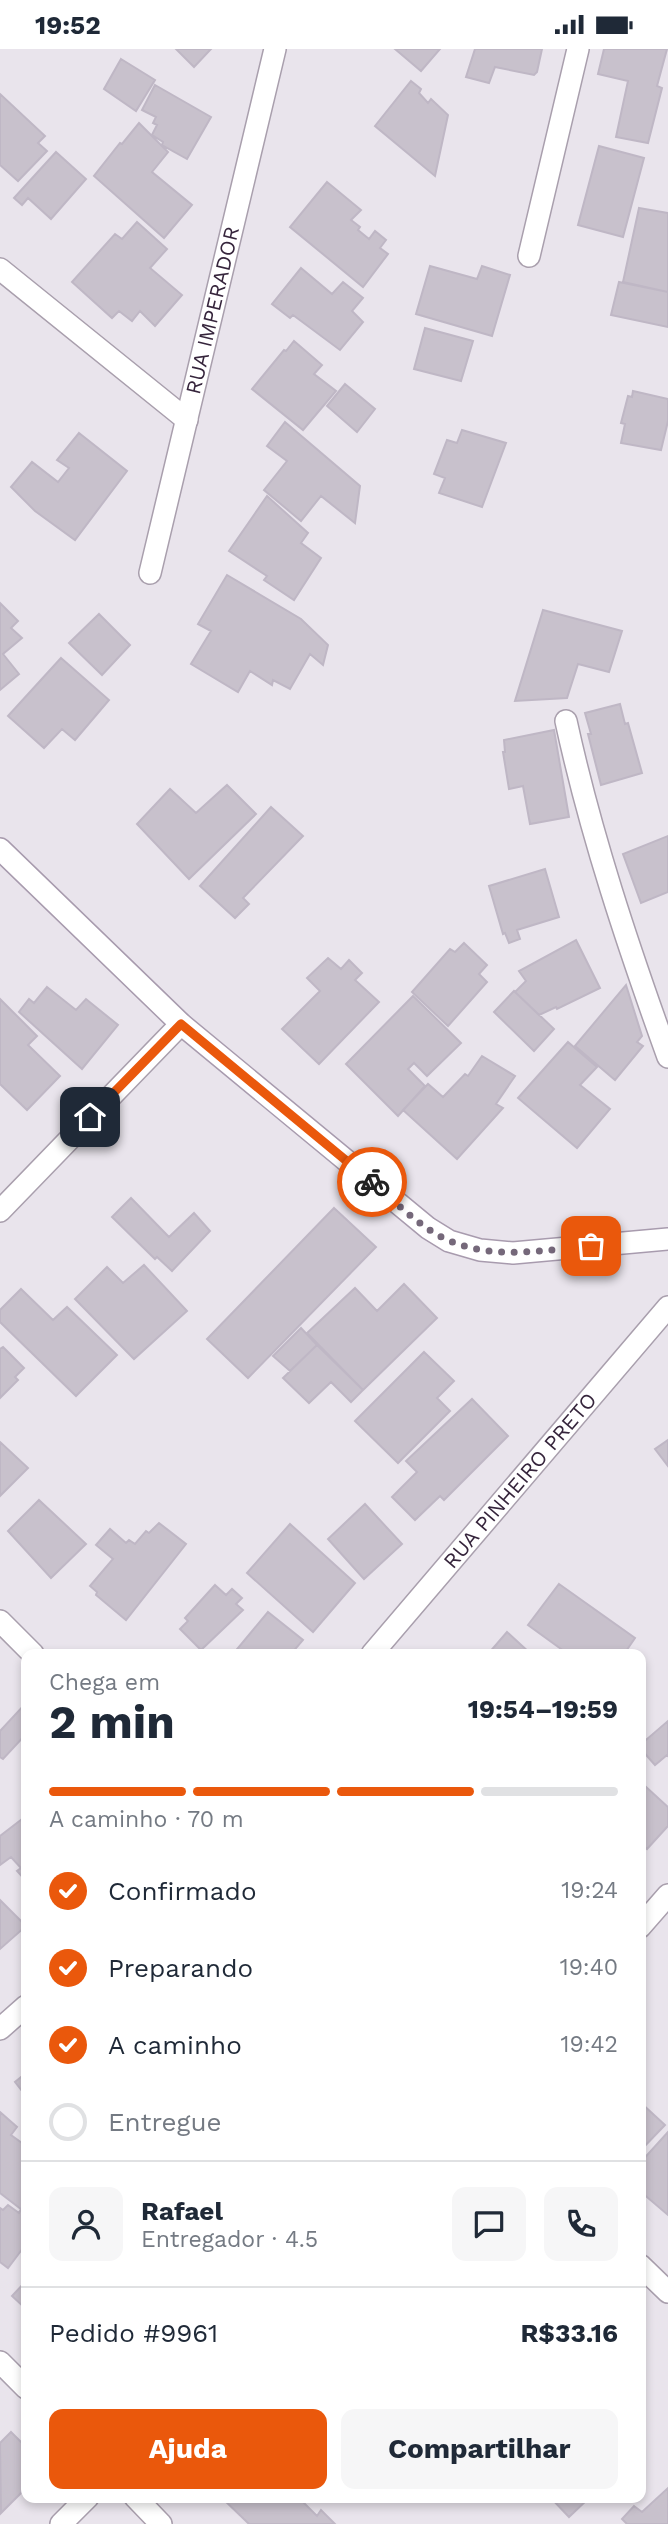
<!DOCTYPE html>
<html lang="pt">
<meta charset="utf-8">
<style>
body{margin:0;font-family:"Work Sans",sans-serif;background:#f6f6f7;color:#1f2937;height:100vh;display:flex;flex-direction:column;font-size:26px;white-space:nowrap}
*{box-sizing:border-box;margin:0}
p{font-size:23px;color:#747a83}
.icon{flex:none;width:38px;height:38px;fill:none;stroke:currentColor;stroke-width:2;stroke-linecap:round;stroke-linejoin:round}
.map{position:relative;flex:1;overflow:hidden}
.details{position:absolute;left:21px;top:1600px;width:625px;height:854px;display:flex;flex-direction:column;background:#fff;border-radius:14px;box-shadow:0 4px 10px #0003}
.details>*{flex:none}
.pin{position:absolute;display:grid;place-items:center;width:60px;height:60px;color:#fff;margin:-30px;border-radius:14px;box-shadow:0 4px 10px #0006}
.courier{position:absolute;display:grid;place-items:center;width:70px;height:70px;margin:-35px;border:5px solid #ea580c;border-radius:50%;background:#fff;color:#222;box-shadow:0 2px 9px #0007}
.head em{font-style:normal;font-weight:700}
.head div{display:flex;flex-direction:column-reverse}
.head{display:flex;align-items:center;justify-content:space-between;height:119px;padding:0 28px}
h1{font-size:46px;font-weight:700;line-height:52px}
.bar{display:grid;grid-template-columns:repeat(4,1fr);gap:10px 7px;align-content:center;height:84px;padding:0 28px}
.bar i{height:9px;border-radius:5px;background:#e0e1e3}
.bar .on{background:#ea580c}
.bar p{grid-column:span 4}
.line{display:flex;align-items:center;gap:18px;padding:0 28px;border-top:2px solid #e0e1e3}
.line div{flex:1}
.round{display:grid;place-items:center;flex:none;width:74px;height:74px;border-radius:14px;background:#f6f6f7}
ol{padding:0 28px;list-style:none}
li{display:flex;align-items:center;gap:21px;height:77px}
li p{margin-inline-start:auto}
li .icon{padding:7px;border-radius:50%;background:#ea580c;color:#fff;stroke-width:4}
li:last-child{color:#747a83}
li i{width:38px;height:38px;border:4px solid #e0e1e3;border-radius:50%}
.action{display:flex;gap:14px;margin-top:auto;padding:14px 28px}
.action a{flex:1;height:80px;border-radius:14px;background:#ea580c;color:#fff;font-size:28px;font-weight:700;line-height:80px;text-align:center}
.action a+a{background:#f6f6f7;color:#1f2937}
.status{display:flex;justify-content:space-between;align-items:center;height:49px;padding:0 35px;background:#fff;direction:ltr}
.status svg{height:19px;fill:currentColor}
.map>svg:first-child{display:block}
</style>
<div class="status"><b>19:52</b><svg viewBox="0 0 49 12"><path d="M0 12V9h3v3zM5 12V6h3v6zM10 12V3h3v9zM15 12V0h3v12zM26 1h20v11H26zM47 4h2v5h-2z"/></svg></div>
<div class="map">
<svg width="668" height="2475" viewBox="0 0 668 2475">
<rect width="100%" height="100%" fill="#e9e4ec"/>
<!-- building -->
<path fill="#c8c1cc" stroke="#bfb7c5" stroke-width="2" d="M176,0h35l-17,18z
M395,0h45l-19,22z
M475,0h67l-5,23 -3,3 -39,-8 -6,16 -23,-6z
M604,0h63l-10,37 5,2 -14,55 -32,-6 12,-56 -30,-7z
M121,10l34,21 -19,31 -32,-22z
M411,32l10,8 -2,4 9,10 3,-4 17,16 -13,61 -60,-50z
M155,36l56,32 -24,42 -25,-14 1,-3 -11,-7 5,-10 -4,-2 3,-6 -14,-7z
M0,45l45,42 -7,7 9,8 -29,30 -18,-16z
M139,74l29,29 -16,20 40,33 -28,33 -70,-62 26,-33 2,1z
M599,97l45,12 -21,79 -45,-12z
M56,103l30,27 -35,40 -23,-21 -6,7 -8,-7z
M327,133l34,28 -10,10 9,7 -2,3 11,9 6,-8 11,9 -6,8 8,6 -25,33 -73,-60z
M639,159l29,5v79l-45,-10z
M137,173l30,27 -17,19 32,27 -27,31 -15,-15 -8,10 -13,-10 -7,7 -40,-36 43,-48 7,5z
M430,217l47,13 5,-13 28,9 -18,61 -76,-22z
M301,219l31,26 11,-12 20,16 -11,13 11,11 -23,28 -47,-35 -3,3 -18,-14z
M619,233l49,10v35l-57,-12z
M425,279l48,13 -12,40 -47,-12z
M294,292l28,24 -8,9 22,17 -33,39 -51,-41 32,-39 2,1z
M345,335l30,25 -18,23 -30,-26z
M633,342l35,8v22l-7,29 -40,-7 4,-19 -4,-1 7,-27 4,1z
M285,373l75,64 -5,37 -34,-27 -20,25 -37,-31 23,-29 -20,-15z
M462,381l44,13 -24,64 -43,-14 6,-15 -11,-4 13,-34 10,3z
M79,384l48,38 -52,69 -40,-29 -24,-24 21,-25 26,20 11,-14 -12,-8z
M267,447l41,37 -7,10 20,15 -27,42 -30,-20 3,-4 -38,-25z
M227,526l74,44 27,26 -5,20 -13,-11 -20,35 -17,-9 -1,5 -22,-14 -12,21 -47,-28 20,-33 -13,-7z
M0,554l18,18 -7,7 11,10 -19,16 16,20 -19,16z
M543,561l79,21 -13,41 -31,-8 -11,34 -52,3z
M99,565l31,31 -28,30 -33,-32z
M61,609l48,42 -34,40 -13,-11 -18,19 -36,-32z
M620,655l5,20 3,-1 14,50 -41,12 -13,-51h3l-6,-21z
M554,681l15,87 -39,7 -7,-38 -14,3 -6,-37h2l-1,-12z
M227,736l29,29 -67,65 -52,-55 33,-35 26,24z
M271,758l32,29 -60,62 6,6 -14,14 -35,-32z
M668,787v56l-27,11 -18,-49z
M545,820l14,48 -42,13 3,9 -11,4 -4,-10 -2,1 -14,-48z
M576,891l24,48 -43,21 -1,-2 -17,8 -24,-23 11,-11 -7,-10z
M464,894l23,22 -8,9 8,8 -39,44 -36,-34 38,-43 5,3z
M328,909l13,11 8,-9 13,13 -7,7 24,22 -60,62 -37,-35 38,-38 -13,-13z
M626,936l16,51 -5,6 6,4 -28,34 -40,-34z
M47,938l29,23 10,-11 32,26 -36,44 -63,-57 10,-13 5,4z
M514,942l40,38 -20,22 -40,-39z
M413,947l48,47 -34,33 -13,-13 -6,6 17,17 -27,30 -52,-52z
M0,950l37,37 -9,9 32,31 -33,34 -27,-26z
M568,993l29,25 -17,18 30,24 -33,39 -59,-50z
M482,1007l33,20 -19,28 7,4 -46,51 -54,-49 25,-26 15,13 22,-23 3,2z
M131,1149l38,39 25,-24 16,18 -38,40 -15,-14 -2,2 -43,-42z
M334,1159l42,39 -128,131 -41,-39z
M144,1216l43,46 -53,48 -59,-60 32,-32 16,16z
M404,1235l33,34 -74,72 -56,-57 48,-45 22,23z
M21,1240l32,31 14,-13 50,48 -41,41 -76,-74v-12z
M301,1279l16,17 -27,26 -17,-15z
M317,1296l46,45 -12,12 -20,-20 -22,21 -26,-25z
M3,1298l21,21 -9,9 3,3 -18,18v-49z
M424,1303l30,29 -17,17 13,13 -52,52 -43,-42z
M472,1350l36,37 -64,64 -4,-4 -25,24 -23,-23 25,-25 -11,-11z
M668,1391v26l-13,-17z
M0,1393l28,26 -28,28z
M39,1451l47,44 -35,34 -43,-47z
M365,1455l37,40 -38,35 -36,-40z
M159,1474l27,21 -60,76 -30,-25 1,-3 -7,-6 23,-27 -17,-14 14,-16 16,14 3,-3 6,4 11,-13 3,2z
M290,1475l65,59 -42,49 -66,-59z
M559,1535l76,54 -11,16h-56l-40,-29z
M215,1536l11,10 6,-6 10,9 -6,6 7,6 -42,40 -21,-21 8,-8 -3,-3z
M268,1563l35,28 -12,14h-58z
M507,1583l24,22h-43z
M26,1654v31l-23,25 -3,-2v-26z
M668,1672v35l-1,-1 -12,10 -15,-17v-14l6,6z
M645,1737l23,21v19l-21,23 -7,-6v-55z
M26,1767v65l-9,-10 4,-3 -10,-11 -11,8v-29z
M0,1851l26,26 -26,23z
M26,2024v23l-11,-14z
M640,2053l25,23 -25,26z
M0,2063l17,15 -6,8 15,11v67l-26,-20z
M668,2083v83l-28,-24v-28z
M8,2156l11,8 2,-4 5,4v31l-18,24 -8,-6v-54l3,2z
M26,2232v28l-14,-13z
M11,2383l15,15v41l-25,25 -1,-70z
M668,2439v36h-41l-5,-5 12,-13 8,6z
M221,2448h77l19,19 4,-6 14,14h-86z
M550,2448h40l-21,20z"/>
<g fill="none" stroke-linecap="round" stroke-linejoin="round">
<defs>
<g id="street">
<path d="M529,207l49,-207"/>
<path d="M0,220l187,151"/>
<path id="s1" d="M150,524l125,-524"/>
<path d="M566,672c25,115 62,225 102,336"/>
<path d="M0,1162l181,-187"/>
<path d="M0,1572l33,33"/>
<path id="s2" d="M372,1605l296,-347"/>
<path d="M640,1878l28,-32"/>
<path d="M0,1980l26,-23"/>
<path d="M640,2216l28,27"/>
<path d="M0,2313l26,26"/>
<path d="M135,2448l26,27"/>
<path d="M61,2475l27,-27"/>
</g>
<path id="secondary" d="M0,800l181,175 247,204 21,13 31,9 33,3 155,-14"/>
</defs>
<!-- street casing -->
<use href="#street" stroke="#a99fad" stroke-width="24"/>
<!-- secondary casing -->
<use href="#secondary" stroke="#a89bae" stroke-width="24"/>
<!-- street -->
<use href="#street" stroke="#fff" stroke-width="21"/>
<!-- secondary -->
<use href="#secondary" stroke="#fff" stroke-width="21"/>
</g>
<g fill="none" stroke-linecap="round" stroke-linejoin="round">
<!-- done -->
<path stroke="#75687a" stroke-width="7" stroke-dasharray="0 12.6" d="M372,1133c24,20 49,47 78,59 45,19 94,9 141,5"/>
<!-- route -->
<path stroke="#ea580c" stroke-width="9" d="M90,1068l91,-93 191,158"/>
</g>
<g text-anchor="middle" stroke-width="7" stroke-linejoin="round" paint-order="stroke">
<!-- street labels -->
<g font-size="21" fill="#36253c" stroke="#f7f4f9">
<text dy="7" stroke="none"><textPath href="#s1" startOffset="270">RUA IMPERADOR</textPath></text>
<text dy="7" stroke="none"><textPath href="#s2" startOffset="228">RUA PINHEIRO PRETO</textPath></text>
</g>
</g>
</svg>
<div class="pin" style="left:591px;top:1197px;background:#ea580c"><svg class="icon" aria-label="bag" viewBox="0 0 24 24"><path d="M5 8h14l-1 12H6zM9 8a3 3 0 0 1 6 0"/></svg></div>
<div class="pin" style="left:90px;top:1068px;background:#1f2937"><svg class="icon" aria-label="home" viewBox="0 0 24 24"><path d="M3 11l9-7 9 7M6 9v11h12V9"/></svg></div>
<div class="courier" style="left:372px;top:1133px"><svg class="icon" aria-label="bike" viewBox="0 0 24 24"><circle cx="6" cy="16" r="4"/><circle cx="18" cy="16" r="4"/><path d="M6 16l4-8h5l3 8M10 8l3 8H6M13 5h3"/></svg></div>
<section class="details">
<div class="head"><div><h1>2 min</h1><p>Chega em</p></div><em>19:54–19:59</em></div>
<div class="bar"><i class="on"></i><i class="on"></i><i class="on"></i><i></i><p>A caminho · 70 m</p></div>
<ol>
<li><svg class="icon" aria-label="check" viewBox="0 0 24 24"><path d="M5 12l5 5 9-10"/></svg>Confirmado<p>19:24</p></li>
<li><svg class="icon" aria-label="check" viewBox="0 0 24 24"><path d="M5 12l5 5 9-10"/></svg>Preparando<p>19:40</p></li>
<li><svg class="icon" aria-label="check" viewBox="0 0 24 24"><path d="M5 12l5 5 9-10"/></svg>A caminho<p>19:42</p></li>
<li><i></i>Entregue</li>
</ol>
<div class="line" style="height:126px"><a class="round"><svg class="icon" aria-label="person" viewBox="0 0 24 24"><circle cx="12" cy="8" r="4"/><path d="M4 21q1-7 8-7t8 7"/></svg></a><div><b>Rafael</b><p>Entregador · 4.5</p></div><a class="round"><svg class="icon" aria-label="chat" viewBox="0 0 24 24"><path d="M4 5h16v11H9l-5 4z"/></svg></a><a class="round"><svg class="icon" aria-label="phone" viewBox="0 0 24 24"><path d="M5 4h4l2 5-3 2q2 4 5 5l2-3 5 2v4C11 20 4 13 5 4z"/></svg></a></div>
<div class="line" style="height:91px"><div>Pedido #9961</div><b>R$33.16</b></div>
<div class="action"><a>Ajuda</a><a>Compartilhar</a></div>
</section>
</div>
